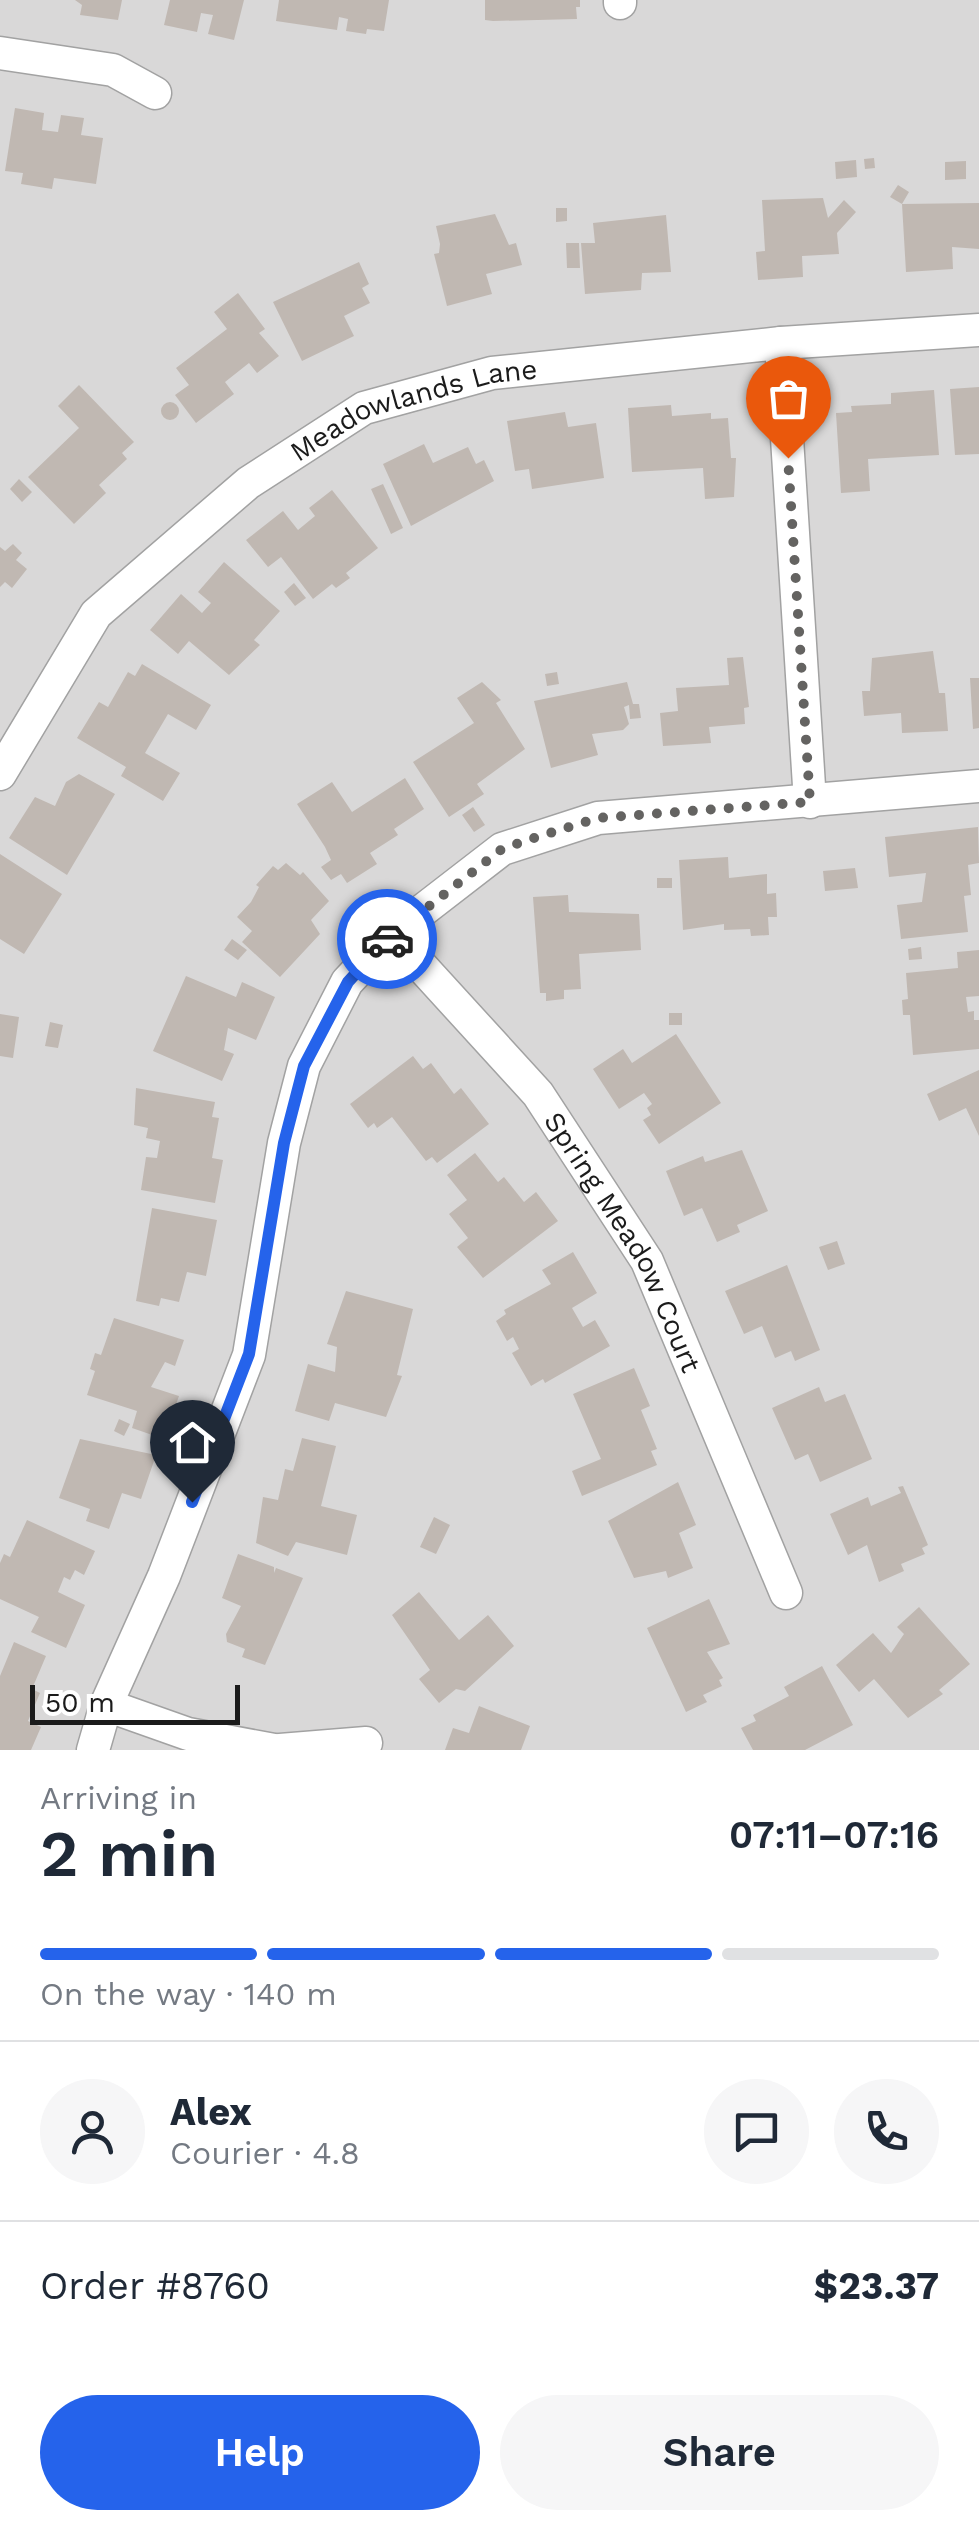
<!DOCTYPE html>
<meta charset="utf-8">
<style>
body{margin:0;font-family:"Work Sans",sans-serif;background:#f6f6f7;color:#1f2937;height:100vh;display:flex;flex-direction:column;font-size:38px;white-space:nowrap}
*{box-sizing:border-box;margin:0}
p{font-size:32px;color:#747a83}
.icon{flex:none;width:55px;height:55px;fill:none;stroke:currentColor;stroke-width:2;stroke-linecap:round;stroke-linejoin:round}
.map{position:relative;height:1750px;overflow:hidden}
.details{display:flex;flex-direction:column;background:#fff;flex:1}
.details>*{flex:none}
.scale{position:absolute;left:30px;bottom:25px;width:210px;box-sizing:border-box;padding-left:10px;border:5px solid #1b1b1b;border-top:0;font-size:28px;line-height:35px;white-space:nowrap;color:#1b1b1b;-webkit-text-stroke:8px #fff;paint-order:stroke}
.pin{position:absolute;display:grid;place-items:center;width:85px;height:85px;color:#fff;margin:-102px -42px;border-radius:50% 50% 50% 0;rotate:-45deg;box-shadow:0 0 10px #0007}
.pin .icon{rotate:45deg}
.courier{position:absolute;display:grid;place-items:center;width:100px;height:100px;margin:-50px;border:8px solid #2563eb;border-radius:50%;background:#fff;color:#222;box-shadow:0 2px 12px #0007}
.head em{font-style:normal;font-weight:600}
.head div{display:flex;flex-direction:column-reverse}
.head{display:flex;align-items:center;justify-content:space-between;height:170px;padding:0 40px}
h1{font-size:65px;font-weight:600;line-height:75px}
.bar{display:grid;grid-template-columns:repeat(4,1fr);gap:15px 10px;align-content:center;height:120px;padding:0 40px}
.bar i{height:12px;border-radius:8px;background:#e0e1e3}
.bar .on{background:#2563eb}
.bar p{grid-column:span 4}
.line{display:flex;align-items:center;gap:25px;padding:0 40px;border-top:2px solid #e0e1e3}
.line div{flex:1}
.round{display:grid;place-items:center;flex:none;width:105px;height:105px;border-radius:52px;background:#f6f6f7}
.action{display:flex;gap:20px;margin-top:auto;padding:20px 40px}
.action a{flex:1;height:115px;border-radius:60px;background:#2563eb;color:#fff;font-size:40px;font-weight:600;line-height:115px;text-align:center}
.action a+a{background:#f6f6f7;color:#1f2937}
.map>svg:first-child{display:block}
</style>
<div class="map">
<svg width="979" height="1750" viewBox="0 0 979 1750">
<rect width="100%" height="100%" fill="#ece9e2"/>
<!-- residential -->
<path fill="#d9d8d8" d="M0,0h979v1750h-979z"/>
<!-- building -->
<path fill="#c0b8b2" d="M75,0h47l-4,20 -38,-5 2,-10z
M170,0h74l-10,40 -26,-6 5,-19 -12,-2 -4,19 -33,-7z
M279,0h110l-5,31 -17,-2 -1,5 -20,-3 2,-12 -9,-2 -2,13 -61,-9z
M485,0h95v7h-4l1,12 -84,2 -8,-1z
M15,108l29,5 -2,17 16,2 3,-17 23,3 -3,17 22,3 -7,46 -42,-6 -2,11 -31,-5 2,-11 -18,-2z
M874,158l1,10 -10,1 -1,-10z
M856,160l1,17 -21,2 -1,-17z
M966,161v18l-21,1v-18z
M898,185l11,7 -7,12 -12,-7z
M823,198l5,20 16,-18 12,12 -19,21 2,21 -37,2 1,21 -45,3 -2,-28 9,-1 -3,-51z
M979,203v46l-27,-2 1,22 -47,3 -4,-68z
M556,208h11v13l-11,1z
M495,214l14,31 7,-2 6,22 -36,9 6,20 -45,12 -13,-52 5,-1 1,-9 -4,-18z
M666,215l5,57 -29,1 -1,17 -56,4 -4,-51h14l-2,-20z
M566,243h13l1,25h-13z
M359,262l10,22 -7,4 8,15 -26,13 10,20 -52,25 -29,-59z
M238,293l27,36 -6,4 20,23 -22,17 -8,-10 -24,19 9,12 -38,29 -21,-28 14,-10 -13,-17 51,-39 -13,-17z
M79,385l55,57 -12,11 5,6 -28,26 7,8 -32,31 -46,-47 51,-49 -21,-22z
M979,387v67l-24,1 -5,-66z
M934,390l5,65 -71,4 2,32 -29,2 -5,-80 16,-1 -1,-6 40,-2v-11z
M161 411a9 9 0 1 1 18 0a9 9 0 1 1-18 0Z
M671,405l1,11 39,-3v6l17,-1 3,40h5l-2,39 -29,2 -2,-31 -71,4 -4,-64z
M565,412l3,15 28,-4 8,55 -72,11 -3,-20 -14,2 -8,-50z
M424,444l9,19 35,-16 8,17 8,-4 10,21 -83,45 -28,-62z
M19,479l13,13 -10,10 -12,-13z
M383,484l20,44 -12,6 -20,-45z
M332,490l46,58 -32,25 4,5 -14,10 -4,-4 -19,15 -32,-42 -13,10 -22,-27 37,-29 15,19 17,-14 -6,-8z
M13,544l9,9 -6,7 11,9 -15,19 -7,-6 -5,5v-40l5,4z
M224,562l56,49 -26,29 6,5 -31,30 -40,-34 -11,13 -28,-24 31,-36 21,19 9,-10 -13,-11z
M294,583l12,15 -11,8 -11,-14z
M933,651l6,42h6l3,38 -46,2 -1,-20 -37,3 -2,-25h8l2,-33z
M743,657l6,50 -5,1 1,16 -36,3 2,16 -48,3 -3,-33 18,-2 -2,-23 53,-3 -2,-27z
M142,664l69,41 -15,25 -28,-16 -23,39 35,20 -17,28 -42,-25 5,-9 -49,-29 22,-36 9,5 20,-35 7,4z
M557,672l2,12 -12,2 -2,-12z
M970,678h9v50l-6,1z
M482,682l19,18 -5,3 29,46 -48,35 7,10 -35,23 -36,-55 61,-39 -17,-25z
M627,682l6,22h6l2,14 -11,1 -1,-14 -5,2 5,17 -6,6 -31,4 6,21 -47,13 -17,-67z
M79,774l36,20 -48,81 -58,-37 26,-41 20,9 11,-24z
M405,778l19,31 -30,20 4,6 -28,18 7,11 -30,19 -6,-9 -10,6 -10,-13 10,-7 -6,-13 -28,-43 35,-22 20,30z
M473,807l12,18 -11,7 -12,-17z
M978,827l1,36 -11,2 3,30 -7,1 4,36 -67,7 -4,-34 25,-3 4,-29 -37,4 -4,-40z
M0,854l62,40 -38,60 -24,-15z
M728,857l1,21 38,-4v20l9,-1 1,24h-9l1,18 -18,1 -1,-7 -26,1v-6l-41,6 -4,-70z
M286,863l14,12 3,-3 26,29 -18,19 9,14 -40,43 -38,-35 10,-11 -15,-14 14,-15 8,-15 -3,-2 17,-19 5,4z
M855,868l3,20 -33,3 -2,-20z
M657,878h15v10h-15z
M568,895l1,17 70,2 2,36 -62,4 2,35 -17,1v9l-18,2v-8h-6l-7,-96z
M232,939l15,11 -9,10 -14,-10z
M921,947l1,12 -13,1 -1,-11z
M979,950v46l-13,1 2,15 6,-1v9h5v29l-66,6 -3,-40h-7l-1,-15 6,-1 -2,-26 52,-5 -1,-16z
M186,976l50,21 6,-15 33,15 -19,43 -28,-12 -4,22 10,4 -12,27 -69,-30z
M669,1013h13v12h-13z
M0,1014l19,3 -6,41 -13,-2z
M50,1022l13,3 -5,23 -13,-2z
M676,1034l45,69 -62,41 -16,-24 8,-5 -4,-7 5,-4 -8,-11 -25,16 -26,-40 30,-20 9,14z
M413,1056l10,13 8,-6 23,31 7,-6 28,36 -52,39 -5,-6 -6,4 -34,-44 -15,11 -3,-5 -6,5 -18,-24z
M979,1070v66l-13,-28 -27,13 -12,-27z
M136,1088l79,14 -3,15 7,1 -7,40 11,2 -8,43 -74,-13 5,-33 11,1 3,-17 -14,-3 2,-10 -14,-3z
M742,1150l26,61 -31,14 3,7 -23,10 -15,-34 -18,8 -18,-45 37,-15 2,6z
M475,1153l23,29 6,-5 20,25 12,-10 22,29 -75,57 -26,-31 11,-9 -19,-24 18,-14 -20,-25z
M152,1208l65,12 -11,56 -19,-4 -8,30 -18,-4 -2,8 -23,-5z
M837,1241l8,23 -17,6 -9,-23z
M573,1252l24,41 -25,15 11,19 12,-7 15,26 -65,37 -2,-4 -12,7 -19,-33 7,-4 -6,-12 -6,4 -11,-20 10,-7 -2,-4 47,-26 -9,-14z
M787,1265l33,85 -25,11 -4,-10 -16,7 -13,-32 -18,8 -19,-43z
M346,1291l67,18 -16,66 5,1 -16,41 -51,-14 -6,18 -34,-10 13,-47 27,8 2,-25 -10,-3z
M114,1318l70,22 -9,26 -10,-4 -14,25 28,9 -15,43 -32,-11 5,-17 -50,-16 8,-24 -5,-2 5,-16 6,2z
M634,1368l16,38 -9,4 16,39 -6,2 6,14 -75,31 -10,-25 29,-12 -28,-65z
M819,1387l6,15 20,-8 27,65 -52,23 -12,-28 -13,6 -23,-52z
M119,1419l11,5 -6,12 -10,-5z
M302,1438l34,8 -15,60 36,9 -10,40 -51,-13 -8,14 -32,-13 7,-46 15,3 7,-31 8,2z
M80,1439l76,16 -15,44 -19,-6 -13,36 -23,-8 4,-12 -31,-11z
M678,1482l18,43 -17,8 14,35 -25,10 -2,-7 -32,7 -26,-57z
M903,1486l25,59 -6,3 3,6 -24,10 3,7 -25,11 -12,-37 -19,10 -18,-41 38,-17 3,9 30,-13 -3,-6z
M434,1517l16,8 -14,29 -16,-7z
M27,1520l68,31 -11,24 -9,-5 -5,10 -6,-3 -6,15 27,13 -19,43 -35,-16 8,-15 -39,-18v-36l4,-9 6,3z
M238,1554l36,13v6l2,-5 27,10 -38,87 -23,-8 3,-8 -18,-7 -1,-8 15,-28 -19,-8z
M419,1592l40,48 29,-25 26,31 -49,45 -9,-2 -17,14 -20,-24 11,-9 -38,-55z
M709,1599l21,45 -23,8 16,26 -4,2 3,6 -19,9 4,7 -21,10 -39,-84z
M919,1607l51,57 -31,26 4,4 -35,24 -34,-39 -15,13 -23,-27 37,-32 18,20 13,-19 -7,-7z
M14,1642l32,14 -14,33 8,4 -12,28 13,6 -10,23h-31v-74z
M822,1666l31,59 -48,25h-52l-12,-22 15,-7 -3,-6 36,-19 -5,-9z
M479,1706l51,20 -9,24h-76l8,-22 16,5z"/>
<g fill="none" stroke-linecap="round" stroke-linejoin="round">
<defs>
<g id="minor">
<path d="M620,3v-3"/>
<path d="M0,53l113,17 42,23"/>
<path d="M781,343l29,459"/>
<path id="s1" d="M0,774l96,-160 152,-131 116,-75 128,-35 289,-30 198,-13"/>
<path id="s2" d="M392,934l146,160 109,167 139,332"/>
<path d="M106,1705l82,29 86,16"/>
<path d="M93,1750l13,-45 58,-129 85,-221 35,-212 20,-77 43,-84 45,-48 110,-85 96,-31 381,-32"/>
<path d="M280,1750l86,-7"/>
</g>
</defs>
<!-- minor casing -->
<use href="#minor" stroke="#a2a2a2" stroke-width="35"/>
<!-- minor -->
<use href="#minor" stroke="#fff" stroke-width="32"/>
</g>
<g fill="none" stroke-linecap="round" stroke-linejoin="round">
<!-- done -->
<path stroke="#646361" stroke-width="10" stroke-dasharray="0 18" d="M387,939l115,-90 32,-11 64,-20 212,-16 -22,-344"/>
<!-- route -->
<path stroke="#2563eb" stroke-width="12" d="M192,1502l57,-148 35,-211 20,-77 44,-84 39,-43"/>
</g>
<g text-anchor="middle" stroke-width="8" stroke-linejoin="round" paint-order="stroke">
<!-- street labels -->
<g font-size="28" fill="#1b1b1b" stroke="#fff">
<text dy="10" stroke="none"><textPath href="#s1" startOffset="572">Meadowlands Lane</textPath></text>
<text dy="10" stroke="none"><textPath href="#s2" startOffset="388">Spring Meadow Court</textPath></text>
</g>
</g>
</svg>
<div class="scale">50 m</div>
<div class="pin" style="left:788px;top:458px;background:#ea580c"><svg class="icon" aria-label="bag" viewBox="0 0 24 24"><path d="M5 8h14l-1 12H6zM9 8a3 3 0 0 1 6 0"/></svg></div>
<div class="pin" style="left:192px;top:1502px;background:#1f2937"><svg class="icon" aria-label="home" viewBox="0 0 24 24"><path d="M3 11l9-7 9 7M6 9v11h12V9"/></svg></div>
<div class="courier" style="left:387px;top:939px"><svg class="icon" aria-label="car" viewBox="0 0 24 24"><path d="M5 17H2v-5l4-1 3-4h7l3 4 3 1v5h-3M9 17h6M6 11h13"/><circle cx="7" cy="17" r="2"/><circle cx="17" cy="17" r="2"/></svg></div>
</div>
<section class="details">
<div class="head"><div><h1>2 min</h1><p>Arriving in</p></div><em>07:11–07:16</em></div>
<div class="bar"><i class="on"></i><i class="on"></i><i class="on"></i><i></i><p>On the way · 140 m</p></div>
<div class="line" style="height:180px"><a class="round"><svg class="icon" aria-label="person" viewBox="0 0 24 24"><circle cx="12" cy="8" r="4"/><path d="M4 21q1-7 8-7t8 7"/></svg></a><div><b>Alex</b><p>Courier · 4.8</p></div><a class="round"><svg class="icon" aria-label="chat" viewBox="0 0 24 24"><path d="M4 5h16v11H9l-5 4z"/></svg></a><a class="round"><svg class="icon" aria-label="phone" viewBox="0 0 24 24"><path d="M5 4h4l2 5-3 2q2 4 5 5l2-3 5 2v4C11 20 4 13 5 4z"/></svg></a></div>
<div class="line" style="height:130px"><div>Order #8760</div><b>$23.37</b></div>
<div class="action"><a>Help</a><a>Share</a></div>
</section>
